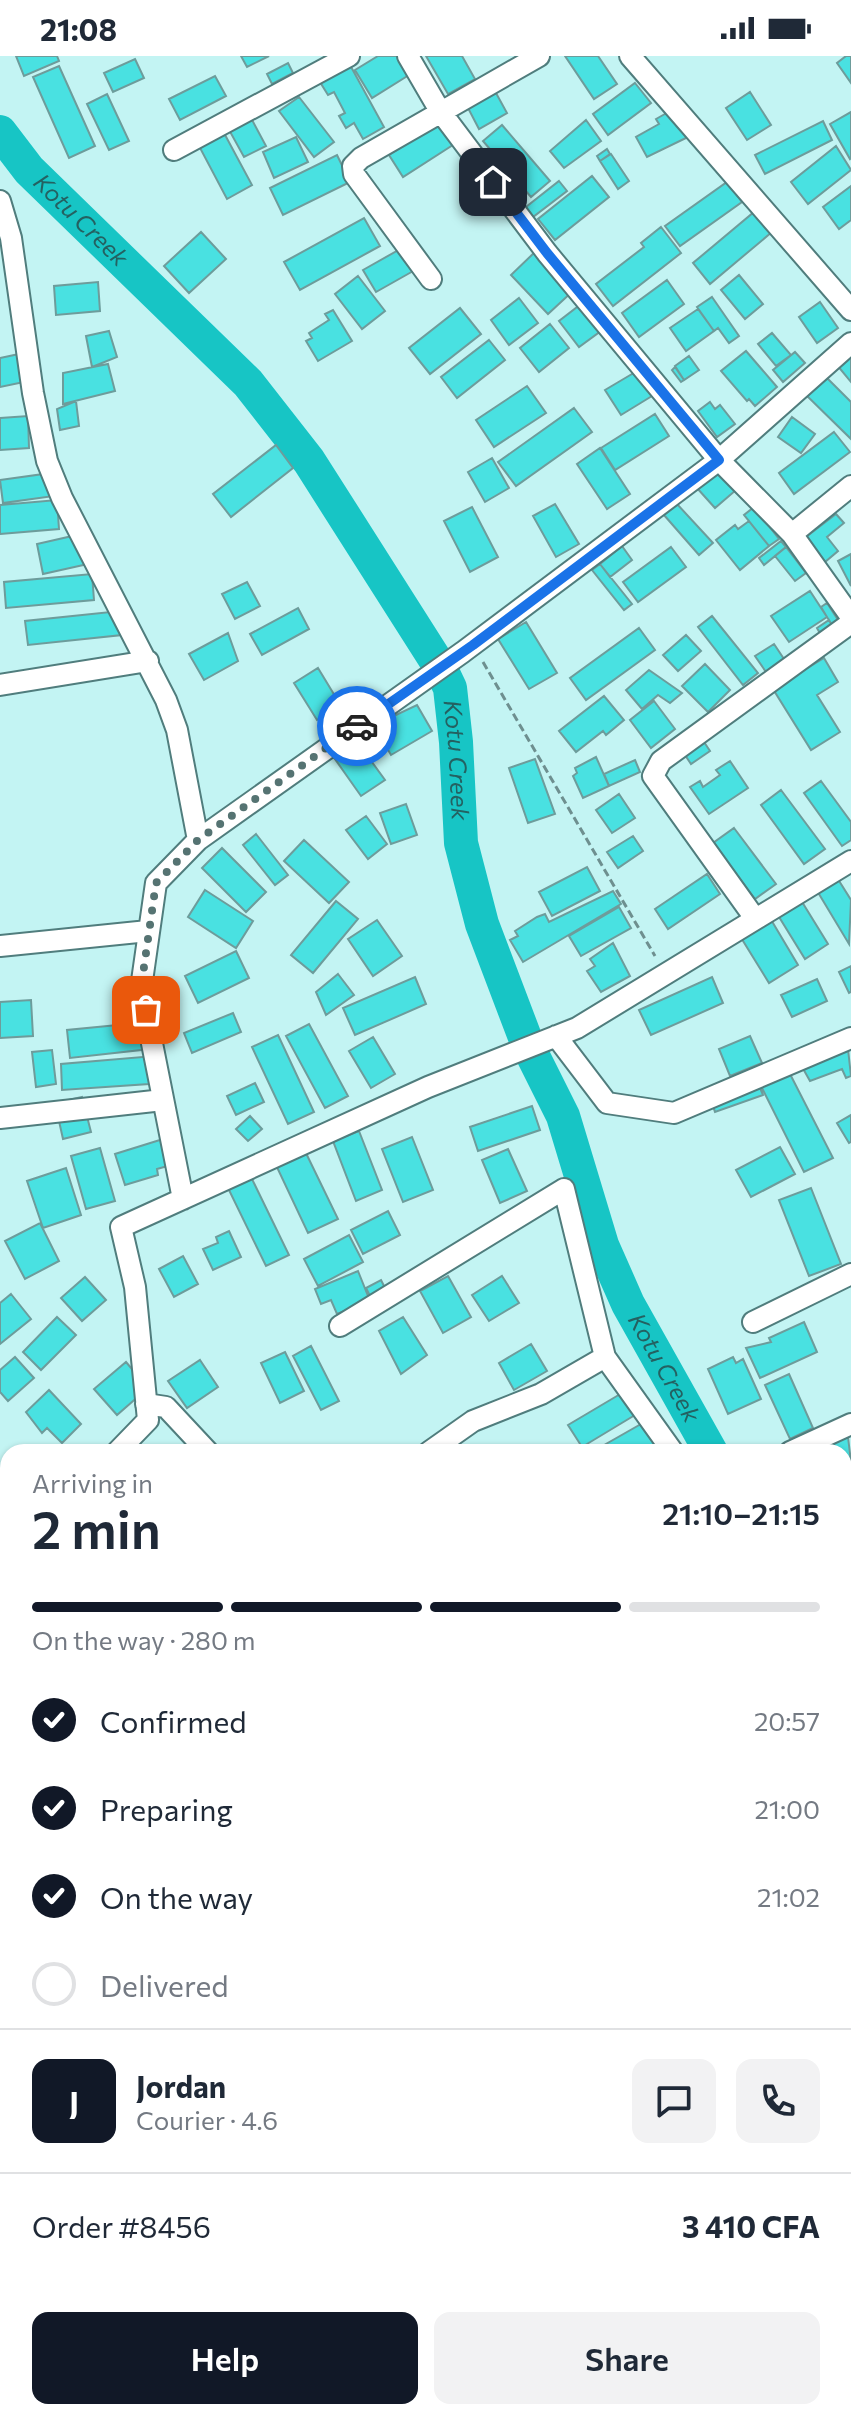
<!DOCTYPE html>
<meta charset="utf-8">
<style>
body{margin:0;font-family:Commissioner,sans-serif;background:#f2f2f3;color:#1f2937;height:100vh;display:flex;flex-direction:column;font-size:30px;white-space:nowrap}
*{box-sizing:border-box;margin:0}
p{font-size:26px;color:#747a83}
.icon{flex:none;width:44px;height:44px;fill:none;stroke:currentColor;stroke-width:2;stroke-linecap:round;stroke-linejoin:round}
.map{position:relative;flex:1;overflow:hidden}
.sheet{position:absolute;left:0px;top:1388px;width:852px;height:976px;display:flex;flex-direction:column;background:#fff;border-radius:24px 24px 0 0;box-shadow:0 2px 6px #0004}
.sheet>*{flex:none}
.pin{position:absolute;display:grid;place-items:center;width:68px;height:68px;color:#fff;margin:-34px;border-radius:16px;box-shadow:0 4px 12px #0006}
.courier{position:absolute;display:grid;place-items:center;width:80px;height:80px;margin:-40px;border:6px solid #1a73e8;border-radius:50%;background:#fff;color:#222;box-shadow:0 2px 10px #0007}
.summary em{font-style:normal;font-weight:600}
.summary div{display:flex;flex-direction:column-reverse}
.summary{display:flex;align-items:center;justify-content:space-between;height:136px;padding:0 32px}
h1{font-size:52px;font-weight:600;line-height:60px}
.bar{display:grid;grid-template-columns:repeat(4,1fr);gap:12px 8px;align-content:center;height:96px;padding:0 32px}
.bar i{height:10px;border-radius:6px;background:#e0e1e3}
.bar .active{background:#111827}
.bar p{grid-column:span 4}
.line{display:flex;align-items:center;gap:20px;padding:0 32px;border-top:2px solid #e0e1e3}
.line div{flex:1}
.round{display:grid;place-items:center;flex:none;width:84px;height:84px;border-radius:16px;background:#f2f2f3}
ol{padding:0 32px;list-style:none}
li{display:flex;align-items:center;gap:24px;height:88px}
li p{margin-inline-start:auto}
li .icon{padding:8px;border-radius:50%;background:#111827;color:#fff;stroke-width:4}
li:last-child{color:#747a83}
li i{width:44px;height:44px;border:4px solid #e0e1e3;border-radius:50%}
.action{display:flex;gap:16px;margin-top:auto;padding:16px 32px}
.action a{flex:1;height:92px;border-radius:16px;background:#111827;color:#fff;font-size:32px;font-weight:600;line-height:92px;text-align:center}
.action a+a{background:#f2f2f3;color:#1f2937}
.status{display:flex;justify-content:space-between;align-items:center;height:56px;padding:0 40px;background:#fff;direction:ltr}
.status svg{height:22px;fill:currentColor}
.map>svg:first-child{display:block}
</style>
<div class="status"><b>21:08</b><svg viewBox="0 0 49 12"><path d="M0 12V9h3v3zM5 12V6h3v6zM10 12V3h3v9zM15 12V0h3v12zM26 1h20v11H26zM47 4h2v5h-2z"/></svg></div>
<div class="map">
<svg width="851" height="2364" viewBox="0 0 851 2364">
<rect width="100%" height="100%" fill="#c3f4f3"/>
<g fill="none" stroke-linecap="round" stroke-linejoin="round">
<!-- river -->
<g stroke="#17c5c5" stroke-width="34">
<path id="s1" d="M0,76l29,38 219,213 61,78 131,206 10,21 6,54 5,101 21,81 47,124 34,68 39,129 26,59 83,148"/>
<path d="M844,1566l7,7"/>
</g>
</g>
<!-- building -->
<path fill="#49e1e1" stroke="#6d9c9b" stroke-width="2" d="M16,0h41l2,5 -35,15z
M241,0h28l-22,11z
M378,0h19l12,19 -37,23 -17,-28z
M426,0h36l13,23 -27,15z
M565,0h33l19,28 -23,15z
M846,0h5v27l-14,-20z
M135,3l9,19 -31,14 -9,-19z
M288,7l5,10 -21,11 -5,-10z
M350,9l34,62 -21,12 -9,-16 -8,5 -7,-12 6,-3 -11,-21 -6,3 -8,-13z
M59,10l36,80 -26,12 -36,-81z
M215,20l11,20 -46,24 -11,-21z
M635,27l16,20 -43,32 -15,-21z
M750,36l21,33 -24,15 -21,-32z
M496,37l11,20 -28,16 -11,-21z
M107,38l22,47 -20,9 -22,-46z
M299,41l35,45 -20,15 -35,-46z
M672,54l16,27 -41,20 -11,-20 23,-13 -3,-5z
M851,56v46l-1,1 -20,-35z
M250,60l16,30 -22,11 -16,-29z
M586,64l15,21 -37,27 -14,-17z
M823,65l9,19 -67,34 -10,-19z
M442,66l14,21 -53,34 -14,-22z
M502,69l48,56 -19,16 -48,-56z
M224,77l28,52 -25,14 -28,-53z
M296,81l12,25 -34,16 -11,-26z
M836,90l15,24 -43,34 -17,-22z
M607,93l3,5 -10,7 -3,-5z
M611,98l18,27 -11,8 -18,-28z
M337,99l13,27 -67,33 -13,-27z
M592,120l17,21 -54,43 -17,-21z
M559,125l8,10 -34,26 -7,-10z
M727,126l15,20 -62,44 -15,-20z
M851,130v34l-12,9 -16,-22z
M754,156l18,20 -62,52 -17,-21z
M364,162l16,28 -80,44 -16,-28z
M661,171l20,26 -68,53 -17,-22 48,-37 -3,-4z
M201,176l25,27 -37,34 -25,-27z
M402,192l13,22 -39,22 -13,-22z
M537,194l37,40 -26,24 -37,-39z
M739,219l24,29 -18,15 -24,-29z
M358,220l27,35 -23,18 -27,-35z
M667,224l17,24 -45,33 -17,-24z
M98,226l2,29 -44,4 -2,-29z
M712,241l27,39 -10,7 -11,-15 -4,3 -17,-24z
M519,242l19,25 -29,22 -18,-25z
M585,245l20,27 -26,19 -20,-26z
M820,246l18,26 -21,15 -18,-26z
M460,252l21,26 -51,40 -21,-26z
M698,253l16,22 -28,20 -16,-23z
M333,254l19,31 -34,20 -12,-20 6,-3 -3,-5 20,-13 -4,-6z
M550,268l19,24 -30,24 -19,-24z
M109,275l8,26 -25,10 -6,-31z
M772,277l19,22 -15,11 -18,-22z
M489,284l16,20 -48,38 -16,-21z
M746,295l31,36 -22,19 -6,-7 -2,2 -26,-30z
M795,296l10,11 -22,19 -10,-12z
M851,297v29l-14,-17z
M19,298l5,28 -24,5v-29z
M689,300l10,14 -15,10 -9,-14z
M108,308l7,27 -52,13v-31z
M675,311l9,13 -3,2 -9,-12z
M637,315l15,25 -31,19 -16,-25z
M823,318l28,28v37l-47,-46z
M527,330l19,27 -52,34 -18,-27z
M76,345l3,25 -19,4 -3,-21z
M710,346l5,7 5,-4 15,19 -18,13 -19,-26z
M574,352l18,24 -76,54 -18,-24z
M655,358l14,22 -54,34 -14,-22z
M28,360l1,32 -29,2v-32z
M792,361l23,17 -14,19 -23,-16z
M834,376l16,20 -56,42 -15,-21z
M276,389l17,23 -62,49 -18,-23z
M600,392l30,46 -23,15 -30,-45z
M492,402l17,30 -24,14 -17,-30z
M718,414l18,20 -21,18 -18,-20z
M51,417l3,23 -51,7 -3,-23z
M57,444l2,29 -59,5v-29z
M555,448l24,40 -23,13 -23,-41z
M677,448l36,39 -14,12 -35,-40z
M472,451l26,50 -28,15 -26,-51z
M754,451l25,32 -10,7 -25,-31z
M836,458l8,9 -17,14 11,14 -13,11 -19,-25z
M749,465l20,25 -29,24 -24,-30 19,-15 3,4z
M81,478l7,30 -45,10 -6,-30z
M781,485l5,6 -22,18 -5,-7z
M622,490l10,14 -22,17 -10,-13z
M671,491l15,20 -48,35 -15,-20z
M786,491l20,26 -11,8 -20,-25z
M851,498v32l-13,-25z
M600,508l32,40 -8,6 -32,-40z
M92,518l2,26 -88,8 -2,-26z
M247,526l13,24 -25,13 -13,-25z
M810,535l17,26 -38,25 -18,-26z
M827,547l13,20 -7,4 -12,-20z
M298,552l11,21 -47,26 -12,-21z
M120,555l2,24 -94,10 -3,-24z
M712,560l46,57 -15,12 -45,-58z
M829,564l4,7 -12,8 -4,-7z
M526,566l31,51 -28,16 -31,-50z
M639,572l16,22 -69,50 -16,-22z
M228,577l10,28 -34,19 -15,-26z
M686,579l15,16 -23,20 -15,-16z
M774,588l10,15 -18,13 -11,-16z
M824,602l14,24 -21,13 23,37 -29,18 -38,-61z
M705,608l25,26 -22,22 -26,-26z
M318,612l23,38 -24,14 -23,-37z
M649,614l33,23 -12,10 -12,-8 -16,14 -16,-19z
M604,640l20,24 -18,15 -3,-4 -27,21 -17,-21z
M654,645l21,28 -24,19 -21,-28z
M417,649l15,26 -41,24 -14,-24 7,-4 -3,-5z
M353,680l32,44 -24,16 -31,-44z
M702,683l8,12 -19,13 -8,-12z
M596,701l13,29 -26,12 -10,-22 4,-3 -2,-5z
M535,703l20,55 -27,9 -19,-55z
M635,704l5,12 -31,14 -5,-12z
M730,705l18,27 -39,26 -19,-27 10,-6 3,6 17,-12 -4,-5z
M821,725l30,41v18l-9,6 -38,-53z
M781,734l44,59 -21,15 -43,-59z
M619,738l16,24 -23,15 -16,-23z
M406,748l11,31 -26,9 -11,-31z
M366,760l21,28 -19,15 -22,-29z
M734,772l42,56 -21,15 -42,-56z
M256,778l32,41 -13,10 -32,-40z
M633,780l10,15 -25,17 -11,-16z
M304,784l45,42 -20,21 -45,-42z
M222,792l44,44 -20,20 -44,-44z
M587,811l13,24 -48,25 -13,-24z
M707,818l13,20 -52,35 -13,-20z
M836,820l15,24 -2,44 -33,-55z
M205,834l48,31 -17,27 -48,-31z
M613,835l8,13 -98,58 -13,-22 8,-4 -3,-5 22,-14 8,-3 4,8z
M799,841l29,47 -23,15 -29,-47z
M336,845l22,18 -45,54 -22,-18z
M619,851l12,21 -50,28 -12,-20z
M770,862l28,47 -29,18 -29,-47z
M377,864l25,36 -29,20 -25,-37z
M613,887l17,33 -29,16 -14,-21 8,-5 -5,-7z
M236,895l13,27 -51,25 -13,-27z
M851,910v26l-2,1 -10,-21z
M338,918l16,21 -28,20 -10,-23z
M415,921l11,27 -71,31 -12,-27z
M712,921l11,26 -72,32 -12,-25z
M817,923l10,22 -35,16 -11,-22z
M31,944l2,36 -33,2v-36z
M233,957l8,19 -49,21 -8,-20z
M148,966l2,27 -80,9 -3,-28z
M309,968l39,72 -23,12 -39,-72z
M278,979l36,77 -26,12 -36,-77z
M750,980l12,27 -32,13 -11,-27z
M373,981l22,37 -24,14 -22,-37z
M848,993l3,27 -5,2 -4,-9 -32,12 -9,-16z
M52,994l4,34 -20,3 -4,-35z
M154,1000l-5,28 -87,6 -1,-26z
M789,1016l44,86 -29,14 -43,-86z
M255,1027l9,19 -28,13 -9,-19z
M758,1027l5,12 -48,17 -4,-12z
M82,1041l9,35 -28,7 -8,-36z
M532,1050l8,24 -62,21 -8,-24z
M851,1059v27l-2,1 -12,-20z
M250,1060l12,13 -14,12 -12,-12z
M359,1075l23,59 -26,11 -23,-60z
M412,1081l21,53 -30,12 -21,-53z
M163,1083l8,26 -14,4 1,6 -33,10 -10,-31z
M780,1091l15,27 -44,23 -15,-27z
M100,1092l15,53 -29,8 -15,-53z
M304,1093l34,70 -30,14 -33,-70z
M508,1093l19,42 -27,12 -18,-43z
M66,1112l15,47 -38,13 -16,-47z
M251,1121l38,78 -23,11 -38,-78z
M811,1132l30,76 -32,12 -30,-76z
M388,1155l12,24 -37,19 -12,-24z
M40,1167l19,38 -34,18 -20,-38z
M229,1175l12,26 -28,13 -10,-21 15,-6 -2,-6z
M349,1179l14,27 -45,24 -14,-27z
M183,1200l15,28 -24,13 -15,-28z
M358,1215l12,30 -33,13 -6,-14 -10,4 -6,-15z
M448,1220l23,41 -28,16 -23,-42z
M502,1220l17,27 -30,18 -17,-26z
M85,1221l21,23 -24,21 -21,-23z
M381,1224l8,16 -15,8 -8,-16z
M11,1238l20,25 -31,25v-41z
M57,1261l19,18 -35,35 -18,-18z
M403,1261l24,38 -26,19 -22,-43z
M804,1266l13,30 -57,26 -14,-30 25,-6 -2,-4z
M531,1288l16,27 -33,19 -15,-27z
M311,1290l28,55 -18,9 -28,-54z
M285,1296l19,39 -24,12 -19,-40z
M15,1301l19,21 -26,23 -8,-9v-22z
M733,1301l3,6 7,-4 18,40 -33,15 -20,-45z
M200,1304l18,27 -31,21 -19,-27z
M126,1306l22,26 -31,27 -23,-26z
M789,1318l24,54 -23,11 -25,-54z
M49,1334l32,34 -19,19 -15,-15 -5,5 -16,-21z
M627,1334l13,22 -58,35 -14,-22z
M648,1364l13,22 -18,10h-51z
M848,1381l3,25 -7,3v-13h-14l-3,-7z
M851,1428v34l-7,2v-34z
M0,1430l8,7 -1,23 -7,-6z
M851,1486v27l-7,2v-27z
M0,1702l8,18v28l-8,4z
M851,1764v33l-6,4 -1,-32z
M8,1841v27l-8,4v-26z
M851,2038v38l-7,-8v-23z
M844,2100l7,6v21l-7,-6z
M844,2188l7,10v19l-7,5z
M844,2267l7,13v14l-7,4z
M851,2300v47l-7,-15v-29z
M112,2356h36l-15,8h-17z
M175,2356h43l-10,8h-42z
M249,2356h6l6,8h-23z
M556,2356l10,8h-20z
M729,2356h24l-16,8z
M797,2356h8l5,8h-22z"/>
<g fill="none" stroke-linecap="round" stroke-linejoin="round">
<defs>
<path id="minor" d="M408,0l32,55 107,142 172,207 73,74 59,83
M630,0l221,254
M174,94l175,-94
M0,145l11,37 22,155 14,68 15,37 104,202 11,30 21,110
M431,223l-77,-105 -1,-8 8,-8 178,-102
M792,478l59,-48
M0,629l148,-24
M754,861l-101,-141 8,-15 190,-138
M0,890l148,-15
M556,980l51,67 67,10 177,-75
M0,1062l163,-18
M183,1143l-42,-211 15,-105 42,-43 265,-188 256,-192 132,-117
M753,1266l98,-48
M340,1270l224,-137 41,168 68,95
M146,1348l20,3 42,45
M117,1396l31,-32 -13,-133 -14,-60 307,-140 149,-59 274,-167
M429,1396l44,-31 68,-27 64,-37
M790,1396l61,-28
M0,1483l8,12
M844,1611l7,9
M0,1667l8,-6
M844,1746l7,-12
M844,1868l3,-2
M0,2190l8,10
M0,2282l8,-9
M44,2356l2,8
M263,2356l3,8
M587,2356l5,8"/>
</defs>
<!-- minor casing -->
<use href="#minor" stroke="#507d7d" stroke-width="24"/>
<!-- path -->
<path stroke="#6e8f8f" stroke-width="3" stroke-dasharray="8 4" stroke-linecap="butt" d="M483,606l172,294"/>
<!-- minor -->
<use href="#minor" stroke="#fff" stroke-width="20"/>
</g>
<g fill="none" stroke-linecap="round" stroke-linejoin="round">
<!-- done -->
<path stroke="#557372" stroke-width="8" stroke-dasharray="0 14.4" d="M146,954l-5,-22 15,-105 42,-43 159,-114"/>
<!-- route -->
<path stroke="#1a73e8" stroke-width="10" d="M357,670l116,-81 246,-185 -172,-207 -54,-71"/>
</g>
<g text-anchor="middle" stroke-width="6" stroke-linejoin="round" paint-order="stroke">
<!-- water labels -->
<g font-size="24" font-style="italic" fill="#246161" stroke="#c3f4f3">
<text dy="8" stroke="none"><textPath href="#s1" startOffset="120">Kotu Creek</textPath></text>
<text dy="8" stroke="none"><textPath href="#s1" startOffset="792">Kotu Creek</textPath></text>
<text dy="8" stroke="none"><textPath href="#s1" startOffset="1440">Kotu Creek</textPath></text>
</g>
</g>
</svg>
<div class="pin" style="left:146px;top:954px;background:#ea580c"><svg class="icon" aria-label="bag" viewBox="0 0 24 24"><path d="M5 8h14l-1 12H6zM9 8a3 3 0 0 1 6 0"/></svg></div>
<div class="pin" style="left:493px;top:126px;background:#1f2937"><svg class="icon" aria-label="home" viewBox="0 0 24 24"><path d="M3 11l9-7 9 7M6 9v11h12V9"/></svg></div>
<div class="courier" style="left:357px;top:670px"><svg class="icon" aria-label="car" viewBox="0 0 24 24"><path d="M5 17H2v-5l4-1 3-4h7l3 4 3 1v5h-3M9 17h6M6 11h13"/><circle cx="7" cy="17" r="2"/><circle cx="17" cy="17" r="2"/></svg></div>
<section class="sheet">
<div class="summary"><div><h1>2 min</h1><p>Arriving in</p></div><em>21:10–21:15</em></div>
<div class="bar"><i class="active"></i><i class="active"></i><i class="active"></i><i></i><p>On the way · 280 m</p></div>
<ol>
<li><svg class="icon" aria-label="check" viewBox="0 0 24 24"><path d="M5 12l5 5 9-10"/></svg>Confirmed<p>20:57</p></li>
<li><svg class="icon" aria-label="check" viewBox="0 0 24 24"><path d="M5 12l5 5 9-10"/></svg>Preparing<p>21:00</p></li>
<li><svg class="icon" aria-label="check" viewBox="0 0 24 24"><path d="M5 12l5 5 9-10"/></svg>On the way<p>21:02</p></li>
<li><i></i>Delivered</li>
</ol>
<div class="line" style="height:144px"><b class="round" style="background:#111827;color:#fff">J</b><div><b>Jordan</b><p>Courier · 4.6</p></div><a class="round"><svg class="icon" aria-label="chat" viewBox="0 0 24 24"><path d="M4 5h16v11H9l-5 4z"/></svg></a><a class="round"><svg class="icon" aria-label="phone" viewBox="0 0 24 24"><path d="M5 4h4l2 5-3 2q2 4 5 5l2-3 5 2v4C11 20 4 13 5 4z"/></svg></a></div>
<div class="line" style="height:104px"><div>Order #8456</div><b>3 410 CFA</b></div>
<div class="action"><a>Help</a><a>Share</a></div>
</section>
</div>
